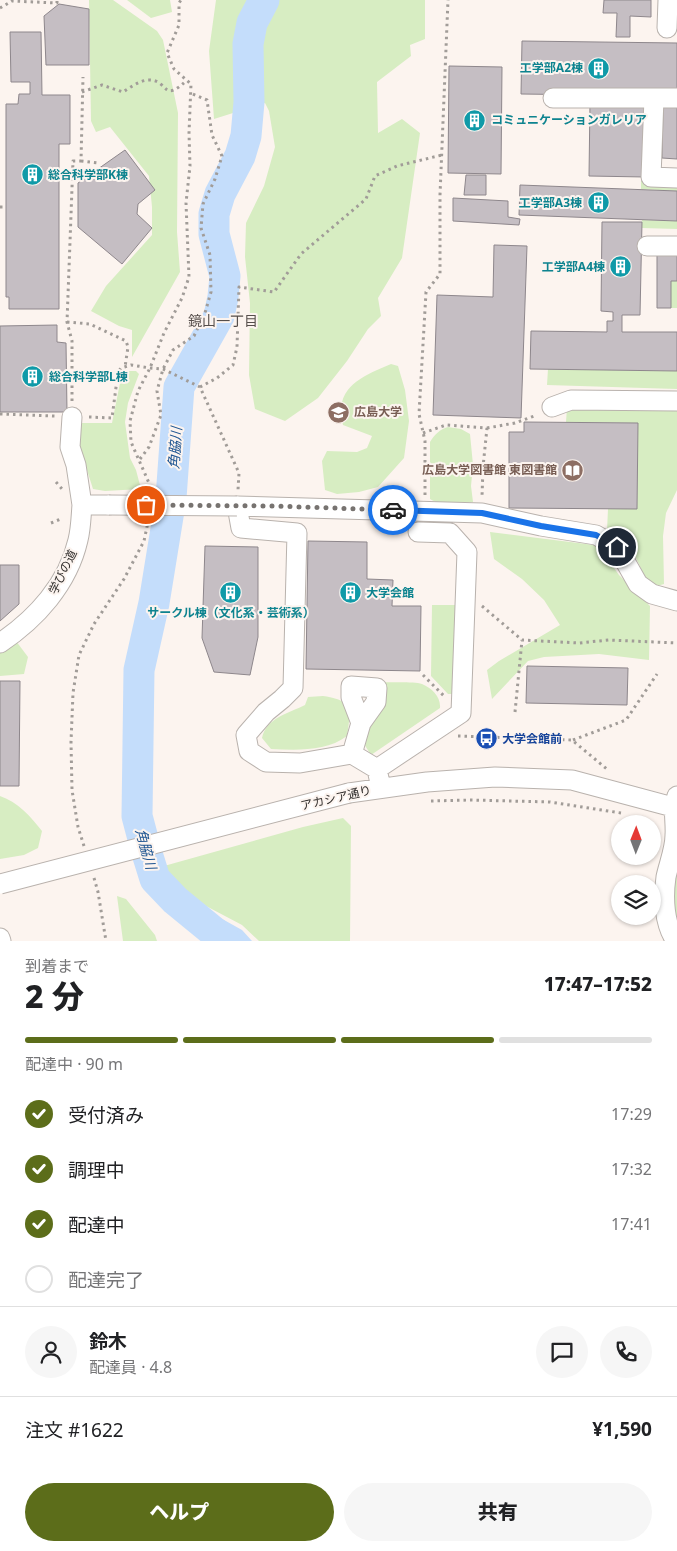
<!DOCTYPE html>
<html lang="ja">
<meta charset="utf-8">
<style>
body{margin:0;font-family:"Noto Sans","Noto Sans JP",sans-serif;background:#f6f6f6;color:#202124;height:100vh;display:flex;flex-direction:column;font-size:19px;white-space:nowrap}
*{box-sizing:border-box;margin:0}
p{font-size:16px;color:#757577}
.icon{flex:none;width:28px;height:28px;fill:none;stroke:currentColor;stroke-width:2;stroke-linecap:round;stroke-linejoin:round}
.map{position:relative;height:941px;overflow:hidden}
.sheet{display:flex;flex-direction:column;background:#fff;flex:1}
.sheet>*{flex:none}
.needle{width:32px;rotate:1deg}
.controls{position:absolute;left:611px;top:815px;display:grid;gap:10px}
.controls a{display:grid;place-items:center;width:50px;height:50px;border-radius:50%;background:#fff;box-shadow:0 1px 4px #0004;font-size:25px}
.pin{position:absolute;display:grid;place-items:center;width:42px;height:42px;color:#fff;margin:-21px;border:2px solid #fff;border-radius:50%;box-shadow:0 1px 5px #0007}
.courier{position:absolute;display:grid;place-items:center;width:50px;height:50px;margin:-25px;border:4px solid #1a73e8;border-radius:50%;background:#fff;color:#222;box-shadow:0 1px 6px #0007}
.headline em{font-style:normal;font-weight:800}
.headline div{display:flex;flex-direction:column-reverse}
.headline{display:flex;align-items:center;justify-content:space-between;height:85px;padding:0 25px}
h1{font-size:32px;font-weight:800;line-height:38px}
.bar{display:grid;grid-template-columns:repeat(4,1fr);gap:8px 5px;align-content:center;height:60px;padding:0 25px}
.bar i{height:6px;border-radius:4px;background:#e0e0e0}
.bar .on{background:#5c6d1a}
.bar p{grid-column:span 4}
.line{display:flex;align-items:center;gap:12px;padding:0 25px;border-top:1px solid #e0e0e0}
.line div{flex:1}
.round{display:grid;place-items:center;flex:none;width:52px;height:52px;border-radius:26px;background:#f6f6f6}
ol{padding:0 25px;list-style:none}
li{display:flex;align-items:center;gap:15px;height:55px}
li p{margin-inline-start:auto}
li .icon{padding:5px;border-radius:50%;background:#5c6d1a;color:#fff;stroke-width:4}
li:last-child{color:#757577}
li i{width:28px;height:28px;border:2px solid #e0e0e0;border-radius:50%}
.button{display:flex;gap:10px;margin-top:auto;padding:10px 25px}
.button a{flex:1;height:58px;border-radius:30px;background:#5c6d1a;color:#fff;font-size:20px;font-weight:800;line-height:58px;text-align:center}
.button a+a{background:#f6f6f6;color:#202124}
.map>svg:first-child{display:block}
</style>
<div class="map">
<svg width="677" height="941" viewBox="0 0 677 941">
<rect width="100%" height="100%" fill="#fcf4ef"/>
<!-- green -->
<path fill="#d7edc2" d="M89,0h24l44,31 6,9 15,73 -1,119 3,40 -48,85v-27l-13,-4 -28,-15 15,-25 46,-51v-28l-3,-31 -39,-49 -14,5 -5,-11z
M127,0h43l2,12 -21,6z
M216,0h209v39l-15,6 1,11 -34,26 1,51 24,-14 18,14 -18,125 -24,40 3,18 -13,13 -21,32 -29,37 -33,23 -30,-12 -6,-34 1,-72 -5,-46 1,-34 18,-37 11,-39 -6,-36 -4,-8 -51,16 -5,-68z
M641,181l36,1v9l-36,-2z
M642,220l35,1v8l-35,-1z
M671,281h6v27h-6z
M391,364l7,2 7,24 4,31 -5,37 -26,29 -19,5 -22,2 -12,-4 -3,-29 5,-10 30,1 10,-4 5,-12 -29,-11c-10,-37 19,-49 48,-61z
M548,369l129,2v18l-130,-4z
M127,371h9l3,3 -11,29 -3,19 5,36 6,12 5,19 -36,2 -12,-2 -14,-44 1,-22h32l10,-50z
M677,404v86l-11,23 -3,23 1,48 -7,2 -11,-7 -20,-42 -19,-6 1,-22 29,-1 1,-85 -72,-1 1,-14z
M448,427l13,2 9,5 3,31 -2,21 2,16c-14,1 -31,5 -43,-3v-57c4,-7 10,-13 18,-15z
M490,532l104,13 10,9 15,21 31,31 -1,54 -50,-6 -55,3 -16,4 -36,38 -5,-29 12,-9 61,-36 -16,-25 -22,-21 -28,-20z
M432,605h23l-1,89h-6l-17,-18z
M16,641l12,16 -4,17 -24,2v-24z
M377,682c10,1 36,-1 45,2 10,4 19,13 18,24l-69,47 -7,-11z
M323,696c30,4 28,14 24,40 -21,16 -51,14 -76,13l-9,-11c4,-20 27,-25 43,-33l3,-8z
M0,796c18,6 31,21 42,35l-4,17 -14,7 -24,4z
M343,818l8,8 -1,115h-91l-17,-16 -36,-19 -32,-24 -10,-16 139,-39z
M677,853v75l-6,-20z
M117,896l9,3 29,36 2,6h-34z"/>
<!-- water -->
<path fill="#c4ddfb" d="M157,870l24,26 61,34 10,11h-35l-36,-25 -22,-20 -13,-24z"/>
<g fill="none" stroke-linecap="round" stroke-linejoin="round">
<!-- river -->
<path stroke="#c4ddfb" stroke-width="31" d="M225,941l-50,-41 -20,-21 -9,-29 -9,-34 2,-146 15,-67 17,-105 8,-111 40,-71 4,-19 2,-21 -11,-42v-20l6,-20 20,-38 6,-20 3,-34 -1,-58 4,-21 12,-23"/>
</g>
<!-- building -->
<path fill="#c5bec3" stroke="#8e878c" d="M604,0h47v17l-21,-1v21h-14l1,-24h-14z
M59,4l30,5v56h-43l-2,-49z
M10,32h31l1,63h28v49h-11v165h-50v-12h-3v-193h12l1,-10h11v-12h-19z
M522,41l155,2v53l-156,-2z
M449,66l53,1 -1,107 -53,-1z
M590,102h56l-1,75 -56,-1z
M663,106h14v53l-15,-1z
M125,150l30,40 -17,14 -1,10 15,14 -30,36 -44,-37v-44z
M466,175h20v20h-22z
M520,185l157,6v30l-158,-6z
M453,198l55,3v16l12,2 -1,6 -66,-4z
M602,222h40l-2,93h-18v17h55v39l-147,-2 1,-38 76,1v-11h6v-9l-12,-1z
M494,245l33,1 -6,172 -88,-3 4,-120 56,2z
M657,253l20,1v27h-6v27h-14z
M57,325v17l9,1 1,69h-67v-86z
M524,422l114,1 -1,86 -128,-1v-76h15z
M308,541l59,1v37l26,1 -1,26h29l-1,65 -114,-2z
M205,546l53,1v90l-8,38 -36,-3 -12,-34z
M0,565h19v39l-19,17z
M527,666l101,2 -1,37 -101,-2z
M0,681h20l-1,105h-19z"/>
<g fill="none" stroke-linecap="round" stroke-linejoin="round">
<defs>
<path id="minor" d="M667,28l1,-28
M553,98h124
M654,98l-3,79 26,1
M647,246h30
M552,407l19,-7 106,1
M72,417l-2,30 6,18 6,40
M0,643c36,-24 68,-59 78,-103 3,-12 3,-24 4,-35h27
M361,723l-10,-26v-11l26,2 -1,14 -15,21 -9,31 25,15
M352,754l-52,9 -34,-1 -17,-11 -3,-16 20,-23 16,-13 11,-11 4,-155 -56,-5 -4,-22 245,7 59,13 55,9 21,12 21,37 14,10 25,7
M381,788l-4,-19 84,-56 6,-161 -17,-19 -32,-1
M349,793l78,-11 68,-5 77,3 105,28
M0,938l1,3
M676,941c-12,-17 -13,-43 -10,-64 3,-14 9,-28 9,-42 1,-14 -3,-25 2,-39"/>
</defs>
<!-- minor casing -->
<use href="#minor" stroke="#b9b2ad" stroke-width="21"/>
<!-- path -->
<path stroke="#a19c98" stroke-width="3" stroke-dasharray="2.5 4" stroke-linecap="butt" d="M0,8l12,-7 45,2v-3
M82,92l20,-7 21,7c8,-5 17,-12 26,-12 20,0 13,24 38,0
M81,161l17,2
M0,207h6
M67,322l23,2 36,17 2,6 -3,20
M200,387l17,-9 16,-13 4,-18 2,-60 35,5 27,-38 65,-55 9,-23 22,-10 45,-11
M72,401v-60l-5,-19 6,-161h8l2,-84
M0,414l55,2
M89,417l23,1 6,-46 3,-4 10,-3 19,3 13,1 37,18 39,86 -1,17
M487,428l28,-5 22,-8
M423,433l23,-8 41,3 -4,39 -1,30
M140,459l9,-12 12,-32 -4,-24 6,-22 10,-19 21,-14 11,-23 6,-21 -1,-37 -9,-27 2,-24 12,-25 7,-23 -10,-21 -5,-35 -17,-7
M56,482l6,7
M149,488v-5l-18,-41 -1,-21 8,-30 12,-23 14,-35 18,-35 7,-21 -3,-74 4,-37 -1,-33 2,-49 -17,-15 -7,-16 12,-28v-22l2,-3
M425,495v-54l-6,-27 7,-122 14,-18v-79l8,-195
M51,523l12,-5
M482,606l40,34 57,3 30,-3 68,3
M423,675l21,21
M515,712l7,-72
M458,736l114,4 36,30
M573,740l53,-20 31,-46
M431,801l40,-1 79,2 71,11
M84,846l-6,-19 -6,-37 -1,-48 2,-49 6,-38 15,-31 30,-45 20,-38 4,-19
M94,878l4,14 8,49"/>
<!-- minor -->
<use href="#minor" stroke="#fff" stroke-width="19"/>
<defs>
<path id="minor-bridge" d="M109,505l128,1
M0,884l349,-91"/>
</defs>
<!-- minor-bridge casing -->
<use href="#minor-bridge" stroke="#b9b2ad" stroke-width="21" stroke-linecap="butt"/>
<!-- minor-bridge -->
<use href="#minor-bridge" stroke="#fff" stroke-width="19"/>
</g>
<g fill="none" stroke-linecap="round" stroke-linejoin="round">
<!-- done -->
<path stroke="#777370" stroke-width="5" stroke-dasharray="0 9" d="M146,505l126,1 121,4"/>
<!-- route -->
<path stroke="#1a73e8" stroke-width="6" d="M393,510l89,3 59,13 55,9 21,12"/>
</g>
<!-- icons -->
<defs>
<symbol id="building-disc" viewBox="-11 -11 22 22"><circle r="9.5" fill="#0f9aa8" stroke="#fcf4ef"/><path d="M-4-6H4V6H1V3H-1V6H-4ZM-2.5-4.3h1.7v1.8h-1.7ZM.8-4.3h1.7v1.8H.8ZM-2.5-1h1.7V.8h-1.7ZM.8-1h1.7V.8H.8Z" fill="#fff"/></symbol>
<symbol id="university-disc" viewBox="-11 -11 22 22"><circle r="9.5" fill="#8d6e63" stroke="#fcf4ef"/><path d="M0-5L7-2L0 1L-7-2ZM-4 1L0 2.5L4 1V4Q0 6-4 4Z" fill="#fff"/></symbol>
<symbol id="library-disc" viewBox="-11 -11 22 22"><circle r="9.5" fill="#8d6e63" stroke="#fcf4ef"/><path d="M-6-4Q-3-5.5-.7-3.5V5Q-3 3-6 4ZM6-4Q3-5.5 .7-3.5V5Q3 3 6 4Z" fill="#fff"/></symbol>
<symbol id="bus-disc" viewBox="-11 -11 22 22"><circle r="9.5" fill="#1a4fb4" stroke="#fcf4ef"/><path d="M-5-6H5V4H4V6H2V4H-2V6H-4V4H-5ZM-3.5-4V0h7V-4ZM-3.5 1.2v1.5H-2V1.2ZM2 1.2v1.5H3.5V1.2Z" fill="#fff"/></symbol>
</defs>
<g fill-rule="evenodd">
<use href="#building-disc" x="586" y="56" width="25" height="25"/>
<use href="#building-disc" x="462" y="108" width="25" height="25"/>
<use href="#building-disc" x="20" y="162" width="25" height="25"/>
<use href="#building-disc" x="586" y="190" width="25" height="25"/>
<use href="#building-disc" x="608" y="254" width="25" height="25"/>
<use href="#building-disc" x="20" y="364" width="25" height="25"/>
<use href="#university-disc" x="326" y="400" width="25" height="25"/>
<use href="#library-disc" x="560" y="458" width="25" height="25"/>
<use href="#building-disc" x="218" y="580" width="25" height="25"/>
<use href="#building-disc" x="338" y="580" width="25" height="25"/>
<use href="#bus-disc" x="474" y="726" width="25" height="25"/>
</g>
<g text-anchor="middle" stroke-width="4" stroke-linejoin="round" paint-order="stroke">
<!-- culture labels -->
<g font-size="12" font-weight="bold" fill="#0d838f" stroke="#fcf4ef" text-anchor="start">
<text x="583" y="72" text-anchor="end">工学部A2棟</text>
<text x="491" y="124">コミュニケーションガレリア</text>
<text x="48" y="179">総合科学部K棟</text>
<text x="582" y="207" text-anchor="end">工学部A3棟</text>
<text x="605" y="271" text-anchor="end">工学部A4棟</text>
<text x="49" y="381">総合科学部L棟</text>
<text x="366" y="597">大学会館</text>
<text x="231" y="617" text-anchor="middle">サークル棟（文化系・芸術系）</text>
</g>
<!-- education labels -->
<g font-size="12" font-weight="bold" fill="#785e54" stroke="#fcf4ef" text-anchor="start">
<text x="354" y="416">広島大学</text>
<text x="557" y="474" text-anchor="end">広島大学図書館 東図書館</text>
</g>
<!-- street labels -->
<g font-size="12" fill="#302d2b" stroke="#fcf4ef">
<text transform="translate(63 572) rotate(-64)" y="4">学びの道</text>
<text transform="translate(336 798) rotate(-13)" y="4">アカシア通り</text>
</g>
<!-- transit labels -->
<g font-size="12" font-weight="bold" fill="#164399" stroke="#fcf4ef" text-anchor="start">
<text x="502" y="743">大学会館前</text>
</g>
<!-- neighbourhood labels -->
<g font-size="14" fill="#554e4b" stroke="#fcf4ef">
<text x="223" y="326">鏡山一丁目</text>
</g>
<!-- water labels -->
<g font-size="14" font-style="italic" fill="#205692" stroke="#fcf4ef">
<text transform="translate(175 448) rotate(-86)" y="5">角脇川</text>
<text transform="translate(146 849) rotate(74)" y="5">角脇川</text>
</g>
</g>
</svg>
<div class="controls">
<a><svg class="needle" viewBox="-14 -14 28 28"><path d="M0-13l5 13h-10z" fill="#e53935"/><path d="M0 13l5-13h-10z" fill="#757577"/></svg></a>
<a><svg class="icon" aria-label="layers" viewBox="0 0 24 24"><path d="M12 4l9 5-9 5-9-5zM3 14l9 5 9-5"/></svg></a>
</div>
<div class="pin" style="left:146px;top:505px;background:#ea580c"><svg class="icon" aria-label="bag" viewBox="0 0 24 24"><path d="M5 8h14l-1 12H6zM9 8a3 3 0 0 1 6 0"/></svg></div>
<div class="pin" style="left:617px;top:547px;background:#1f2937"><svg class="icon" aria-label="home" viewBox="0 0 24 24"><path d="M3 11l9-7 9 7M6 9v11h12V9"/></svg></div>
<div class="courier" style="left:393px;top:510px"><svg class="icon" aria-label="car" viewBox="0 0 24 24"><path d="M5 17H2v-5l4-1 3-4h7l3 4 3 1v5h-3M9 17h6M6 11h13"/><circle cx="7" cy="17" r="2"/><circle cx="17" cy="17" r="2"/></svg></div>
</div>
<section class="sheet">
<div class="headline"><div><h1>2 分</h1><p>到着まで</p></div><em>17:47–17:52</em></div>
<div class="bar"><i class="on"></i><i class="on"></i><i class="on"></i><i></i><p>配達中 · 90 m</p></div>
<ol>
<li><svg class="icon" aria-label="check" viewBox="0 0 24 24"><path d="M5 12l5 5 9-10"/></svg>受付済み<p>17:29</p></li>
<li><svg class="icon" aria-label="check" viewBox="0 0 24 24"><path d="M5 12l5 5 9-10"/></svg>調理中<p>17:32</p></li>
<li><svg class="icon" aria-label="check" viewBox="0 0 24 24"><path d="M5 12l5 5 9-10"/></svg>配達中<p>17:41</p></li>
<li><i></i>配達完了</li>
</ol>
<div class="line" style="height:90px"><a class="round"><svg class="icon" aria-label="person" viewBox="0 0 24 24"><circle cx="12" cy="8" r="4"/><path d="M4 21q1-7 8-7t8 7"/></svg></a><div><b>鈴木</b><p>配達員 · 4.8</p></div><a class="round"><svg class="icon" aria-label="chat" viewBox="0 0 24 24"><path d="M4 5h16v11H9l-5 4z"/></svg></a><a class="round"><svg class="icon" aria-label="phone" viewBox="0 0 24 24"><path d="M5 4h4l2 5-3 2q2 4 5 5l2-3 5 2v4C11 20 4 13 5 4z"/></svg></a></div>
<div class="line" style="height:65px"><div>注文 #1622</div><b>¥1,590</b></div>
<div class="button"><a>ヘルプ</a><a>共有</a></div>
</section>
